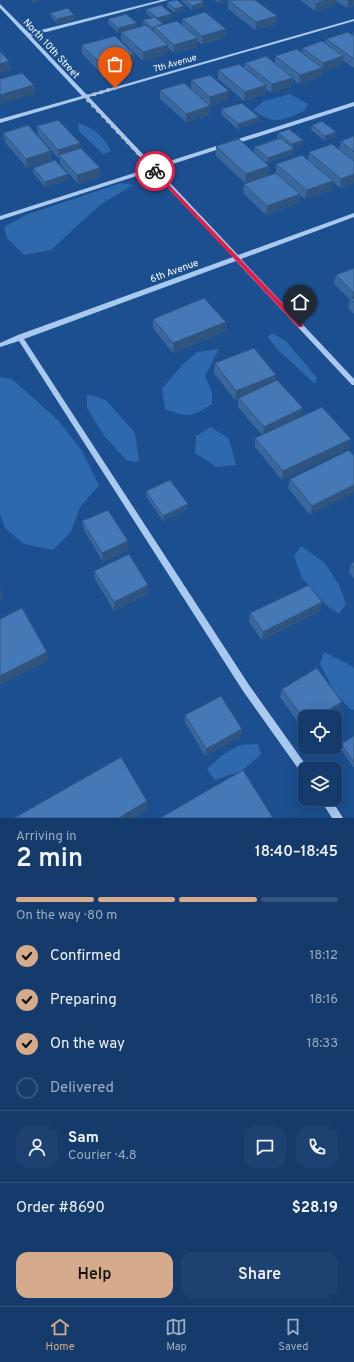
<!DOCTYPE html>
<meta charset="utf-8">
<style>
body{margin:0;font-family:Overpass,sans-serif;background:#1d4271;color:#f1f3f6;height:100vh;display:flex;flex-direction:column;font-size:15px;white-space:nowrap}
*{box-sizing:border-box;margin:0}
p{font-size:13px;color:#9dadc1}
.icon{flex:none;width:22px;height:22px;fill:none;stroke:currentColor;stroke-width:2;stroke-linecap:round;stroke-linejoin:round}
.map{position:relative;height:818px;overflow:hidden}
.drawer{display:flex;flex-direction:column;background:#143b6b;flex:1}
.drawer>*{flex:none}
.tools{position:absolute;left:298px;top:710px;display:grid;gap:8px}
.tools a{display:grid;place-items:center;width:44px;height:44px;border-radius:8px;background:#143b6b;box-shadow:0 4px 16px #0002,0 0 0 1px #33557e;font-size:20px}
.pin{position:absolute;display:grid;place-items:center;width:34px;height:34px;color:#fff;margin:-41px -17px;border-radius:50% 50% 50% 0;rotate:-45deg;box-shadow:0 0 4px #0007}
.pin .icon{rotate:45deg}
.courier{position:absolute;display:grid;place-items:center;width:40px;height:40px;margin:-20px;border:3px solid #e11d48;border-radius:50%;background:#fff;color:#222;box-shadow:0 1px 5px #0007}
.summary em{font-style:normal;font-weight:600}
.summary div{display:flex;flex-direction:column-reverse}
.summary{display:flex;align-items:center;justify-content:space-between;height:68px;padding:0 16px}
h1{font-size:26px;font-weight:600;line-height:30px}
.bar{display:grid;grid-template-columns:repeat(4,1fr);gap:6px 4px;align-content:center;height:48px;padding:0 16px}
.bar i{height:5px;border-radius:3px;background:#33557e}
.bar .current{background:#d6ab8b}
.bar p{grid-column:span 4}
.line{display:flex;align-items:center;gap:10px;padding:0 16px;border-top:1px solid #33557e}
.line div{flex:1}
.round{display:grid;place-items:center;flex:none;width:42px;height:42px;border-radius:12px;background:#1d4271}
ol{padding:0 16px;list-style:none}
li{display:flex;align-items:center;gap:12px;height:44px}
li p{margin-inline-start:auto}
li .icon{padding:4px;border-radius:50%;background:#d6ab8b;color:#111;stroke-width:4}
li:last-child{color:#9dadc1}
li i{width:22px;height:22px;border:2px solid #33557e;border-radius:50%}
.primary-button{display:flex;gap:8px;margin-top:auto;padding:8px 16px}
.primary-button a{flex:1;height:46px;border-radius:12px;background:#d6ab8b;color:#111;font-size:16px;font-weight:600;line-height:46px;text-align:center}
.primary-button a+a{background:#1d4271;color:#f1f3f6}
.menu{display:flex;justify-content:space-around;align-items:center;height:56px;border-top:1px solid #33557e;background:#143b6b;font-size:11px;color:#9dadc1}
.menu a{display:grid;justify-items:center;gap:2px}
.menu .current{color:#d6ab8b}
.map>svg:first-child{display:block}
</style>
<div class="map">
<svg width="354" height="818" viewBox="0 0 354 818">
<rect width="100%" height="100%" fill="#1b4f8f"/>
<!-- green -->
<path fill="#2e69ad" d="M290,94l18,10 -4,7c-22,10 -30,14 -51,-1l11,-9z
M78,123c16,5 25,13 33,28l-8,3 -24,-23z
M121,183l12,2 -33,20 -49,45 -27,5 -17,-17 -3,-11 22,-12z
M272,333l14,8 31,37 -2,6 -37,-34 -10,-13z
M219,349l-14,27 7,16v12c-20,13 -24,14 -47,5l-3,-20 21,-25 14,-12z
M0,377l12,2 47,42 23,30 17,34 -19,22 -9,25 -18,18 -29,-6 -19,-16 -5,-15z
M87,394l19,6 29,33 4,29 -12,-1 -22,-24 -18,-29z
M211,427l18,12 7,26 -20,2 -21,-14 1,-17z
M301,546l24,17 14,22 7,19 -7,10 -12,-8 -25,-28 -8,-22z
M324,652l28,14 2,3v41l-4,-1 -16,-18 -14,-27z
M258,744l3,10 -19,17 -27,9 -8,-11 15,-14 18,-10z"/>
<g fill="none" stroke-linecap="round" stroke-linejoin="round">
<!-- minor -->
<path fill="#a9c9ee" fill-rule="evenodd" d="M161,0h7l-137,36 56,59 267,-76v2l-265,76 65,69 200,-64v4l-197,63 81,86 116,-42v4l-113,42 113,120v6h-2l-116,-124 -212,78 225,346 59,83 1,1h-4v7l-3,-2 -59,-83 -224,-350 -19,6v-4l18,-8 215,-78 -81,-86 -152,49v-4l150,-48 -65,-70 -85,25v-4l82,-23 -82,-88v-4l29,29z
M320,799h11l12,19h-11z"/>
</g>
<!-- wall -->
<path fill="#3a679d" d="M182,0h19l3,2v5l-12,3 -10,-8z
M214,0h41l22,16 -1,8 -21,6 -27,-21v-8l-9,2z
M300,0h54v6l-7,2 -12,-8 -1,6 -19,5z
M167,2l17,4v5l-9,2 -8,-6z
M146,9l26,10 -12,3 3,2 19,1v-6l44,10 -1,9 -23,6 -5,-3v6l-23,6 -6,-5v6l-25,7 -22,-21v-8l-3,1 -10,-10v-4l29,4v5l7,-2 -1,-1v-5l9,-2 -6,-5z
M50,13l25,7 -18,4 -6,-7z
M354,31v37l-12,-8v5l-20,6 -1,6 -22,7 -6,-5 -1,7 -21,7 -5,-4 -1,5 -21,7 -26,-22v-9l26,-2 1,-5h30v-7l27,-3v-5l23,-5 1,-4 27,-3z
M81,45l53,18 -34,9 -18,-18z
M191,80l37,20 -18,6v9l-24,7 -26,-23v-9l31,-1z
M221,109l38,8 -1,5 -21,7 -16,-15z
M312,125l23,12 -10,4 -14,-11z
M37,126l43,17v5l20,29 -22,7 -18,-20v-5h-1l-21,-24z
M3,133l49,27 -25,8 -22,-26z
M278,133l25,7 -1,5 -9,3 1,6 -27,9 -13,-11v-5l24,-9h-1z
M354,136v47l-14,5 -7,-6 -1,8 -27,9 -5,-4 -1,8 -33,12 -23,-22 1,-9 32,-11v-9l32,-4 1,-8 30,-3 2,-8z
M216,146l52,29 -23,8 -29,-27z
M33,168l35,12 -23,7 -12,-14z
M354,268v46l-6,-6 2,-8 -16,-16 2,-9z
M153,319l73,12 -53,22 -20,-25z
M215,363l60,18 27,35 49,23 -2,9 -67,32 -27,-33v-9l7,-3 -24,-28v-8l-3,1 -21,-27z
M349,450l-39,65 -22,-27 2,-9z
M146,491l42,18 -25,12 -17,-25z
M82,521l46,20v9l-25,12 -19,-32z
M354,562v17l-5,-7 2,-8z
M94,571l55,22 -35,18 -19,-32z
M322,602l-2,9 -58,29 -13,-18 1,-9z
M282,689l60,13 -2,7 -13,8h-22v13l-1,1 -24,-34z
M185,715l56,22 -36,19 -20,-34z
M354,736v32l-14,-20 1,-4z"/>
<!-- shaded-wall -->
<path fill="#305480" d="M31,0h14l-13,3z
M219,0h12l-12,3z
M326,0h9l-1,6 -19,5 1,-8z
M348,0h6v6l-7,2z
M204,2v5l-12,3v-4z
M184,6v5l-9,2v-4z
M172,14v5l-15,4v-5z
M74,15l1,5 -18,4v-5z
M277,16l-1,8 -21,6 1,-8z
M137,23v5l-19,5v-5z
M152,28h2v4l-2,1z
M226,29l-1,9 -23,6v-8z
M198,38l-1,9 -23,6v-8z
M168,45v9l-25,7v-9z
M134,54v9l-34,9v-9z
M343,56l-1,9 -20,6 -1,6 -22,7 1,-9 22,-7 1,-5z
M9,61l2,9 -11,3v-9z
M293,78l-1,8 -21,7 1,-9z
M34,85l1,9 -35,10v-9z
M266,85l-1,9 -21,7 1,-9z
M229,91l-1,9 -18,6v-9z
M210,106v9l-24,7v-8z
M259,117l-1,5 -21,7 1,-5z
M336,132l-1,5 -10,4v-5z
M303,140l-1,5 -11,4 1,-5z
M80,143l1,9 -22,3 1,4h-1l-1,-9z
M294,149v5l-27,9 1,-5z
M51,151l1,9 -25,8 -1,-9z
M269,166l-1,9 -23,8 1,-9z
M100,168v9l-22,7 -1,-9z
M68,174v6l-23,7v-5z
M354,174v9l-14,5 1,-9z
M333,181l-1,9 -27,9 2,-9z
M300,194l-1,9 -33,12 1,-9z
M353,292h1v9l-2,1z
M226,322v9l-53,22v-10z
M276,375l-1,9 -36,14 -1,1 -3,1 1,-9z
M303,408l-1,9 -39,19 1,-9z
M351,439l-2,9 -67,32 1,-9z
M354,485v8l-44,22 2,-9z
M188,504v5l-25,12v-5z
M128,541v9l-25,12 -1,-9z
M148,585l1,8 -35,18v-9z
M1,589l2,9 -3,1v-9z
M322,602l-2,9 -58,29 1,-8z
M47,652l1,9 -48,24v-9z
M342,702l-2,7 -13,8h-11z
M242,729l-1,8 -36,19 1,-7z
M147,801v9l-13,8h-15z"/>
<!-- building -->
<path fill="#4478b7" stroke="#305480" d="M175,0h2l7,6 -9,3 -8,-7z
M185,0h16l3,2 -12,4z
M228,0h27l22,16 -21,6z
M313,0h13l-10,3z
M161,5l11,9 -15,4 -11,-9z
M68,8l6,7 -17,4 -7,-6z
M205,12l21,17 -24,7 -20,-17z
M126,14l11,9 -19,5 -10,-9z
M155,17l8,7 -9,3 -2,1 -9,-8z
M177,21l21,17 -24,7 -20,-18z
M146,25l22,20 -25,7 -22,-20z
M348,32l6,4v23l-28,-20z
M115,36l19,18 -34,9 -19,-18z
M322,41l21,15 -20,7 -21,-15z
M297,49l25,19 -22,7 -25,-19z
M0,51l9,10 -9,3z
M266,56l27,22 -21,6 -27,-21z
M239,64l27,21 -21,7 -27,-22z
M22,73l12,12 -34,10v-16z
M210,75l19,16 -19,6 -19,-17z
M184,83l26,23 -24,8 -26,-24z
M242,103l17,14 -21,7 -17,-15z
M58,120l22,23 -22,7 -21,-24z
M322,121l14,11 -11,4 -13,-11z
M28,125l23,26 -25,8 -23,-26z
M289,129l14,11 -11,4 -14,-11z
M354,136v16l-13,-11z
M281,138l13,11 -26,9 -14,-11z
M239,139l30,27 -23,8 -30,-28z
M332,144l22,17v13l-13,5 -32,-27z
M81,148l19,20 -23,7 -18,-20z
M302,155l31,26 -26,9 -31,-26z
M55,160l13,14 -23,8 -12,-14z
M276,173l24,21 -33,12 -23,-22z
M354,268v24h-1l-17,-17z
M204,298l22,24 -53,21 -20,-24z
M354,298v5l-4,-4z
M254,348l22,27 -40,16 -21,-28z
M277,380l26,28 -39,19 -25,-29z
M322,407l29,32 -68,32 -28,-33z
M349,450l5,6v29l-42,21 -22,-27z
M170,480l18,24 -25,12 -17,-25z
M108,510l20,31 -26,12 -20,-32z
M129,554l19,31 -34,17 -20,-31z
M354,562v6l-3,-4z
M309,585l13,17 -59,30 -13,-19z
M22,608l25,44 -47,24v-57z
M317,668l25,34 -26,15h-11v4l-23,-32z
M221,696l21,33 -36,20 -21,-34z
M354,736v26l-13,-18z
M121,757l26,44 -28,17h-105z
M243,770l30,48h-113z"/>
<!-- route -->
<path fill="#e11d48" d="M155,170l148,155v2h-5l-145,-155 -1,-1z"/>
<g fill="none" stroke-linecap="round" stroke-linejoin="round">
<!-- done -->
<path stroke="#afc1d8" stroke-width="4" stroke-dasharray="0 7.2" d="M115,88l-30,9 70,74"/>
</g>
<g text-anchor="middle" stroke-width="4" stroke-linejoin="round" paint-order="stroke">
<!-- far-street labels -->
<g font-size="9" fill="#fff" stroke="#1b4f8f">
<text transform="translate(175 63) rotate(-16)" y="3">7th Avenue</text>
</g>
<!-- street labels -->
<g font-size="10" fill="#fff" stroke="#1b4f8f">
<text transform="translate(52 48) rotate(47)" y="4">North 10th Street</text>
<text transform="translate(174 270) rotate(-20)" y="4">6th Avenue</text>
</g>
</g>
</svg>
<div class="tools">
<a><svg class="icon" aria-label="locate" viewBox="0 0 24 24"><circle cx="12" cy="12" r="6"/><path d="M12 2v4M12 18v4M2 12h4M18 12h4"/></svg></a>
<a><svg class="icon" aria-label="layers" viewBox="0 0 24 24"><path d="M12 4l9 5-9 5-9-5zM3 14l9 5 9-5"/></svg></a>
</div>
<div class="pin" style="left:115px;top:88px;background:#ea580c"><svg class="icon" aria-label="bag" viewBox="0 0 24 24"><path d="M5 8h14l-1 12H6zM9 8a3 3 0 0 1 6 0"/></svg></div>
<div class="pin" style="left:300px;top:326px;background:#1f2937"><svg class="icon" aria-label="home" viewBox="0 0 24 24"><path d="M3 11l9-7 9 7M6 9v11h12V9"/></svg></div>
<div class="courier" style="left:155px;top:171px"><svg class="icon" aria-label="bike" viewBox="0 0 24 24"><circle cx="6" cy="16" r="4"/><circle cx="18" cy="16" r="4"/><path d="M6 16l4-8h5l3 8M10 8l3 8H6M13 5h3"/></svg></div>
</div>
<section class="drawer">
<div class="summary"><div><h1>2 min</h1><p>Arriving in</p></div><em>18:40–18:45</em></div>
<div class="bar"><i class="current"></i><i class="current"></i><i class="current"></i><i></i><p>On the way · 80 m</p></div>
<ol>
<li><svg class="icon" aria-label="check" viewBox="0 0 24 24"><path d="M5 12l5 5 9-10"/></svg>Confirmed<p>18:12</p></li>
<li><svg class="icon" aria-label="check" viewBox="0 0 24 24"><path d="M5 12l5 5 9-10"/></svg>Preparing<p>18:16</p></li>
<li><svg class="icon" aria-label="check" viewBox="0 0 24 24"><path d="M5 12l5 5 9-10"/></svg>On the way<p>18:33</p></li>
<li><i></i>Delivered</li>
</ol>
<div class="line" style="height:72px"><a class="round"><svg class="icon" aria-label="person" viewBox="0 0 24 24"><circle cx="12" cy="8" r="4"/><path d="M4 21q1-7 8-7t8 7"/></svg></a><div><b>Sam</b><p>Courier · 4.8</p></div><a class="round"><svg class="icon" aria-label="chat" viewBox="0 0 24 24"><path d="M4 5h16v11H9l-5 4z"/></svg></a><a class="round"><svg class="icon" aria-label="phone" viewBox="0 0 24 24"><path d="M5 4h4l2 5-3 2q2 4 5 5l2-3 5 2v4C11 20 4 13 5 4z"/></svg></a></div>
<div class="line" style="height:52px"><div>Order #8690</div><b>$28.19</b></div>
<div class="primary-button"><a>Help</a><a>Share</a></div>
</section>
<nav class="menu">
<a class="current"><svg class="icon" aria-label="home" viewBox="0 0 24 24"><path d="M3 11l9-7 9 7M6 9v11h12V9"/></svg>Home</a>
<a><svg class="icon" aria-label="map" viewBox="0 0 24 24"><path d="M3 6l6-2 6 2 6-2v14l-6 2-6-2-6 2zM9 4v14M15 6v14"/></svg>Map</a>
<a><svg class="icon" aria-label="saved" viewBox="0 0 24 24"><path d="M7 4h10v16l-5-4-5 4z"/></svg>Saved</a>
</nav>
